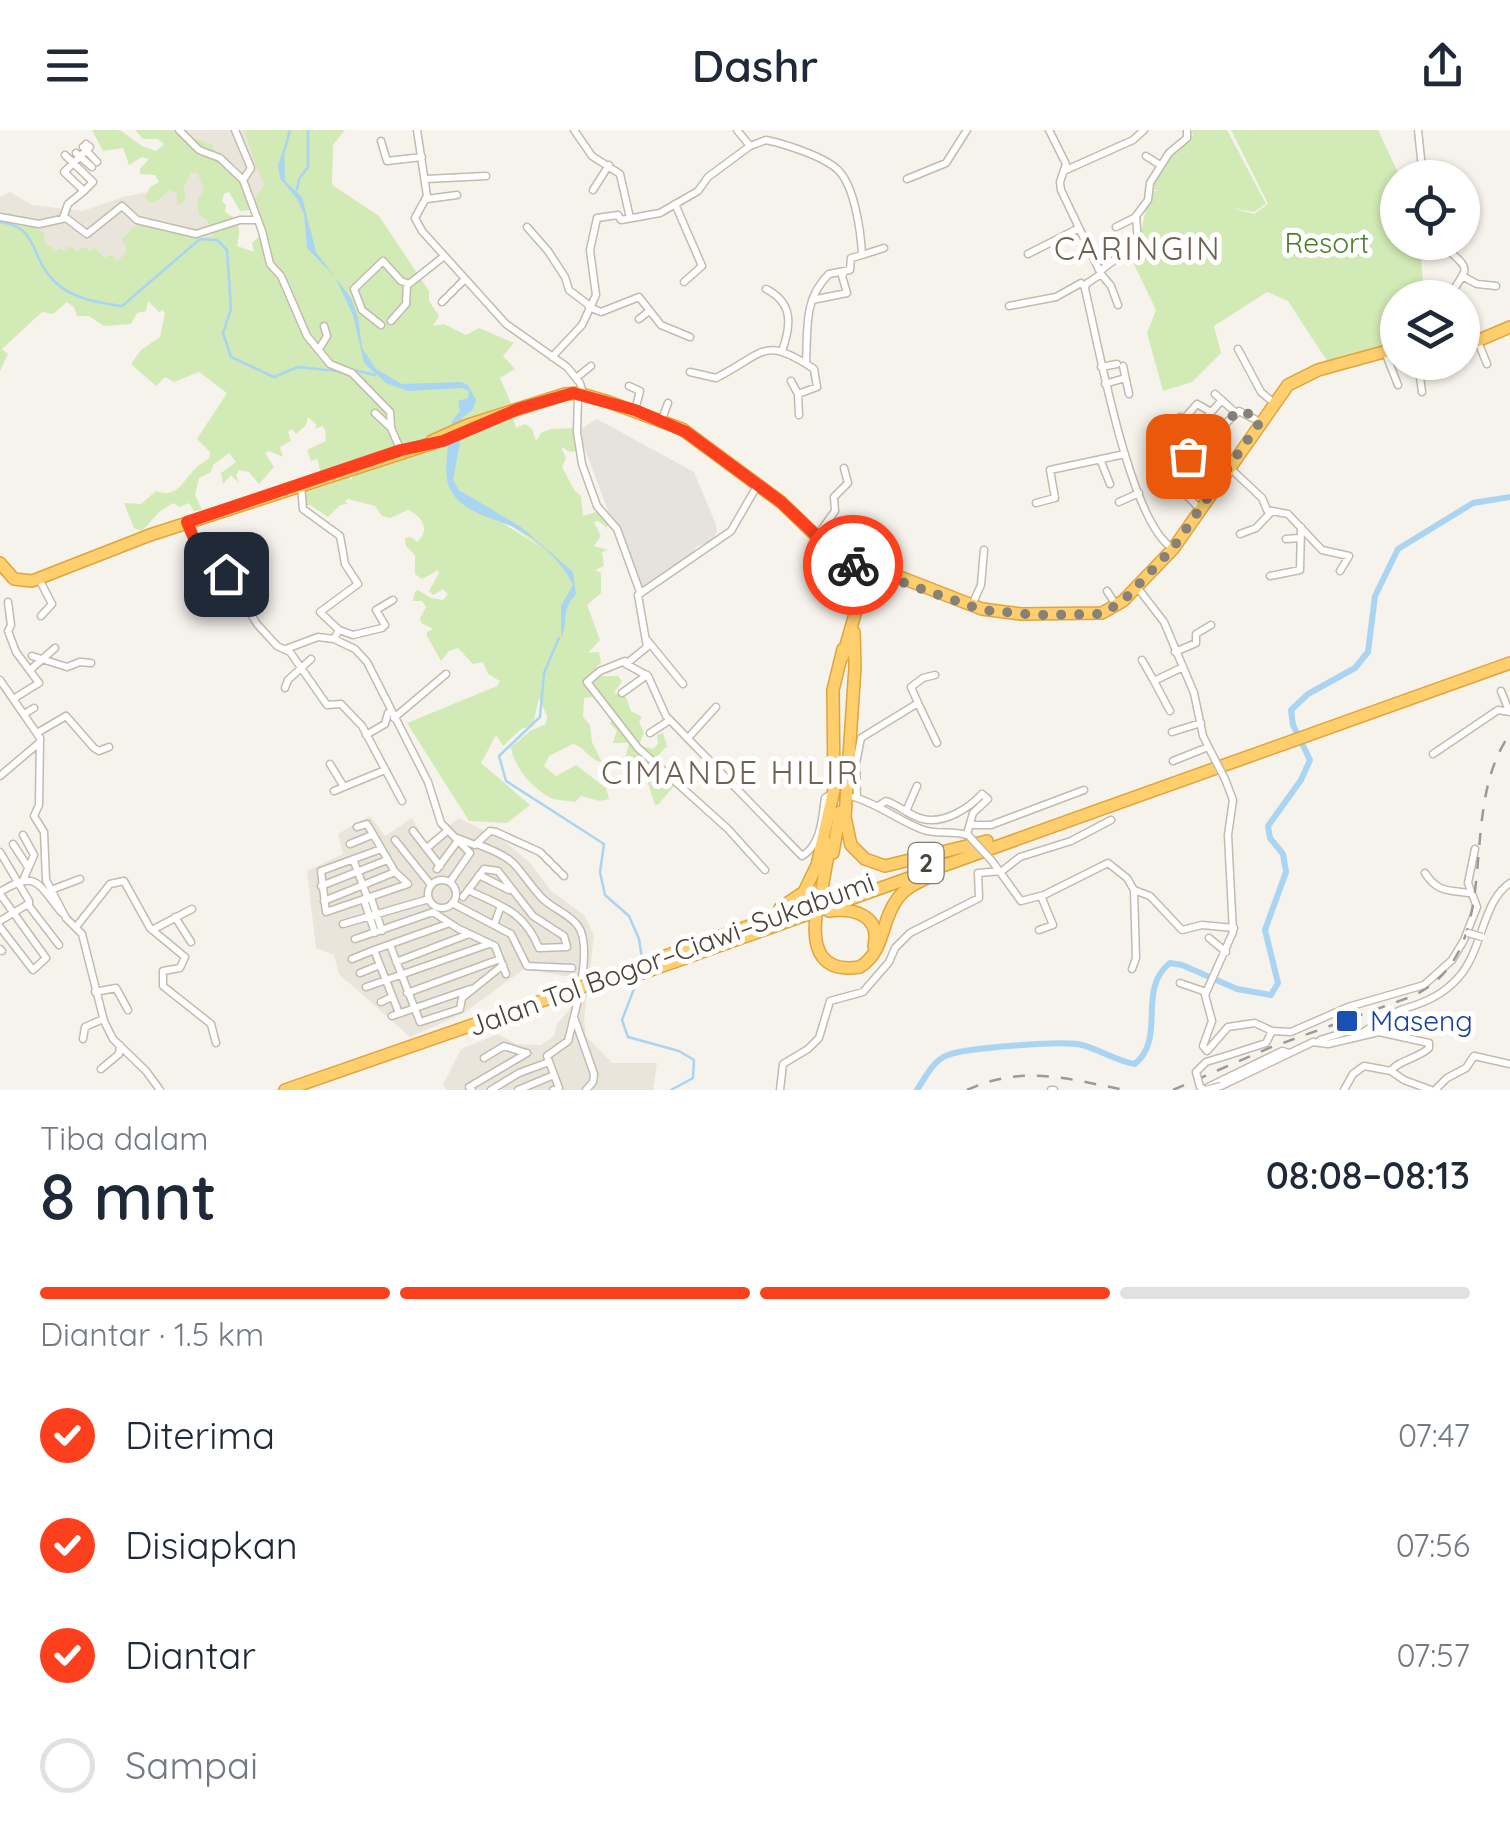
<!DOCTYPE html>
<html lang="id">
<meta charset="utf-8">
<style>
body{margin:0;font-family:Quicksand,sans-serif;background:#f6f6f7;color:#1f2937;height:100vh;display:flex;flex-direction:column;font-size:38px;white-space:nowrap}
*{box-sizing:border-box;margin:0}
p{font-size:32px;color:#747a83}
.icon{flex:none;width:55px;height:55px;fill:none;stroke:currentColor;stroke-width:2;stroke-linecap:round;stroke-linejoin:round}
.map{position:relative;height:960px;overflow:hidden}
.details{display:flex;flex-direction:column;background:#fff;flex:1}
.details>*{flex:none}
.buttons{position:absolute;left:1380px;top:30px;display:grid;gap:20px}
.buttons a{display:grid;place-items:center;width:100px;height:100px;border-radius:50%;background:#fff;box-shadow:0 2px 8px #0004;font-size:50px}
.pin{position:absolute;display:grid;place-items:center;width:85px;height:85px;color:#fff;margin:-42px;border-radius:20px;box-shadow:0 5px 15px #0006}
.courier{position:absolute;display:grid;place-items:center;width:100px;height:100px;margin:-50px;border:8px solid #fc3f1d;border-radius:50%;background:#fff;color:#222;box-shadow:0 2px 12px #0007}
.head em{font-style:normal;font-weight:600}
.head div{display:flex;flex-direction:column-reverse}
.head{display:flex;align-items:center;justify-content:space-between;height:170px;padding:0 40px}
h1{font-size:65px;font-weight:600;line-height:75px}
.bar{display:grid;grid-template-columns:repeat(4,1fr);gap:15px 10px;align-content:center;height:120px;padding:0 40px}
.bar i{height:12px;border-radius:8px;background:#e0e1e3}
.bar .selected{background:#fc3f1d}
.bar p{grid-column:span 4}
ol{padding:0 40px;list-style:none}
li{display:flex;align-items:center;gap:30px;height:110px}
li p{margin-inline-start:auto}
li .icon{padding:10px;border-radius:50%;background:#fc3f1d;color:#fff;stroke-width:4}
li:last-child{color:#747a83}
li i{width:55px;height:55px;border:5px solid #e0e1e3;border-radius:50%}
header{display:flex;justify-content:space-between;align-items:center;height:130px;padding:0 40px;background:#fff;font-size:45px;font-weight:600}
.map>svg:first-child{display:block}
</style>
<header><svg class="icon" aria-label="menu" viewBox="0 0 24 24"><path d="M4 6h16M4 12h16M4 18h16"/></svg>Dashr<svg class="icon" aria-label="share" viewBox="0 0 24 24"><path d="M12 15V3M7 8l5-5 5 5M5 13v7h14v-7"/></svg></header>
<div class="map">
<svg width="1510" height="960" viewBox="0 0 1510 960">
<rect width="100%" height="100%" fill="#f6f3ec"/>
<!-- residential -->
<path fill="#eae5da" d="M152,0h97l26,50 -16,25z
M184,41h19l12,58 -4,13 -88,21 -68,-8 -10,-7 -6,-14 -25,-17 -14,2v-22l10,-5 22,13 51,6 40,-14 44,-9z
M370,686l15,20 27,-18 14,24 33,-24 44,22 28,24 20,27 33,24 10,20 -10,84 2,17 26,27h45l-4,27h-206l-4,-5 18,-36 37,-15 18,10 25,1 13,-9 3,-12 13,-15 7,-31 -53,-9 -60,44 -54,24 -71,-63 -5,-19 -18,-7 -9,-77 36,-17 -5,-20z"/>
<!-- industrial -->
<path fill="#e6e2dd" d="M597,289l97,53 22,53 1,7 -4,8 -17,7 -7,13 -48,29 -21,-61 -11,-15 -26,-69 -1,-16z"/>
<!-- green -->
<path fill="#d2eab5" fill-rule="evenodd" d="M92,0h28l22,16 14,5 8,-7 -6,-5h-15l-8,-9h36l42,15 4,12 31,19 5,24 12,-16c-8,-9 -15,-40 -21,-54h101l-12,15 -1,40 47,31 50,75v10l10,15 -6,10 11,-2 22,11 13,-7 35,15 -11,13 12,13 -15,9 13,30 -99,35 25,2 7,-3 -3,-3 9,-3 -2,54 94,59 -90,-63 -2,-9 10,-45 9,-3 -2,6 7,-1 9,-11 27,-9 4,14 9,-4 7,5 4,12 5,-8 10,-4 26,-1v23l-7,1 -9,-5 5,11 -4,9 13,24 6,5 2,20 16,-5 10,14 -3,2 -8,-6 -4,1 7,14 -7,10 14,4 -6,2 2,14 -9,4 6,3v20l-14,12 13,35 -12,13 11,-1 2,11 -5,4 5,9h17l4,5 -8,12 12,4 5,14 11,6 -3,5 5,11 -5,12 14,4 5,-5 -1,-9 6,-2 4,13 -13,14 11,11h11l5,-6 3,5c-3,11 -18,24 -25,34l-4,1 -12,-38 -13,2 -6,-6 5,-20h-16l4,-13 -7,-6 2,-6 -17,-21 -11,1 -1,19 7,8 2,17 10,20c-12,-1 -17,-15 -29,-18l-24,12 -5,10 12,10 20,-11 30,23 3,11 -9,2 -19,-5 -6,6c-7,-2 -17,-1 -24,-4 -18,-9 -38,-32 -40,-51l19,-16 16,-7 1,-8 -8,-18 -6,27 -12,4 -18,17 -7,-11 -15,28 49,42 -23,18 -38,-2 -62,-98 90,-37 3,-5 -12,-7 -5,-12 -10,2 -15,-16 -9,3 -8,10 -14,-25v-4l6,-3 -12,-6 -1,-5 6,-11 -4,-6h-9l2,-9 3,-2 13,8 12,2 5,-6 -5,-5 -10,6 -4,-4 10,-18 -1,-3 -16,9 -7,-5v-19l-9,-9 -1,-8 6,-1 6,5c14,-12 5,-26 -9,-32l-18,8 -8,-2 -7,-10 -27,-7 -3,2 3,3 -8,1 -12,12 -18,-12 -10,1 1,-19 45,-17 5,11 2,-7 18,-12v-5l-50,16 -4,-14 -6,2 -4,-11 19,-9 -1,-12 -3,-3 -8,3 3,-4 -9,-8 -2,8 -10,9 -4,-5 -4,3 3,9 -11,6 3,10 -14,-6 -4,2 9,14 -15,17 -10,-12 -10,-2 -3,5 3,8 -8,-8 -8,9 -2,-11 15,-11 -7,-9 -16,12 -2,7 -12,6 -4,17 7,15 -8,1 -5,-8 -9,4 -7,-4 -14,9 -17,19 -8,-3 -10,-25 17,1 15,-13c22,8 26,-10 39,-22 4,-5 10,-7 14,-11l1,-6 -13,-13 30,-46 -28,-21 -25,10 -9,-5 -9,9 -25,-22 10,-14 19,-13 5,-24 -2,-3 -4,2 -11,-11 -2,10 -9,2 -6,11 -27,2 -15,-10h-12l-3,-9 -7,-5 -14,12 -11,-2 -40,37 6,5 -8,17v-151l9,-7 13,5 -2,5 20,2 -3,5 7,2 1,12 8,4v4l8,-4 3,3 5,-5 9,6 3,-5 11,4 2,-4 10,11 7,-3 7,6 9,-10 -5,-12 18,-17 8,1 1,6 6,-3h10l4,6 5,-3 11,5 9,-6 7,10 12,-2 -6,-16 -8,-5 -2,-14 7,-12 -7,-16 -6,-1 -8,17 3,8 -3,6 -6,2v-11l-7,-4 -15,12h-6l-4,-5 5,-10 9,-5 -4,-7 -15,-1v-5l9,-10 -7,-2 -13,8 -6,-17 -20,3zM229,62l11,19 10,-1 18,42 -5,-2 -3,-14 -8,7 2,9 -17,-6c3,-16 5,-25 -12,-34l1,-7 -4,-4 2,-7z
M1192,0h35l39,74 -12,8 -22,-4 22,6 14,-10 -37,-74h147l22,47 -2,1v64l22,1 4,54 -26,1 -1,45 -70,18 -39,-60 -21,-9 -53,34 7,27 -29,29 -29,9 -16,-58 9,-23 -24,-50c12,-23 9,-44 20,-68l6,-2h-6v-6l22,-33 19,-16z"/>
<!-- water -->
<path fill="#a9d4f2" d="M284,17l1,34 17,16 14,55 35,46 7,19 4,31 14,21 26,15 59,-2 7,3 8,15 -3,9 -11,9v9l-11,3 1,-9 8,-10 -2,-10 10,-3 1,-7 -7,-3 -54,3 -22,-8 -22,-20 -11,-48 -18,-38 -28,-29 -3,-34 -7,-15 -17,-21 -2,-13z
M462,302l-9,48 6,10 62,37 52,45 3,22c-17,20 -6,25 -15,44v-32l12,-21c-10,-23 -39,-49 -62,-59 -22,-9 -55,-16 -63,-42 -4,-16 0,-32 1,-47z"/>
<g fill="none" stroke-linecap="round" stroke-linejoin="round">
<!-- stream -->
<path stroke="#a9d4f2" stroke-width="2.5" d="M284,22l6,-22
M297,60l2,-11 9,-12v-37
M0,92c40,5 29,35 55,60 18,17 44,21 67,24l78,-67 17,1 10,10 4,59 -8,24 8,24 43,20 24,-10 48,5
M354,240l21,5
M559,508l-15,35 -4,44 -41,39 7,25 98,63 -4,28 5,23 24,21 10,23 3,20
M637,851l-15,39 6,17 51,14 15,9 -1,18 -22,12"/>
<!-- river -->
<path stroke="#a9d4f2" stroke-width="6" d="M917,960c8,-12 16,-30 31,-35 17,-7 117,-15 134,-10 19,5 34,16 53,19 32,-27 1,-74 35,-101l12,2 55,24 34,6 7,-12 -13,-53 21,-58 -3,-18 -13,-16 -2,-12 33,-46 9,-20 -17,-35 -2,-15 17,-16 47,-26 13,-16 7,-56 23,-47 75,-46 37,-6"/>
<!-- highway-tunnel -->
<path stroke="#d4d0c8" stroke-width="11" stroke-dasharray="11 5.5" stroke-linecap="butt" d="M822,785l5,-23"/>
<defs>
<path id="minor" d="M179,0l20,20 21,8 23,22 19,51 8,33 11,12 26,60 23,28 22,9 38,39 1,16 10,23
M235,0l16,38 -8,12
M417,0l10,66 -12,22 7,13 84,93 61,43 13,16 3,10
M574,0l18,26 28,18 10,44
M737,0l13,16
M1049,0l17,34 -6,18 1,8 40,84 -15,10 -1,5c13,53 44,231 87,259
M1418,0l5,48
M381,11l6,20 35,-4
M83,17l14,15
M76,23l16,14
M65,25l28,27 -9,9
M1146,26l14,9
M1066,40l67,-30 11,-10
M426,49l60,-3
M907,49l39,-16 21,-33
M593,60l16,-25
M427,69l30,-4
M675,74l27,62 -18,16
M0,87l39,7 27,-6 21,16 35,-28 15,14 59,14 44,-14h18
M63,88l5,-14 16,-13 -20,-19 26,-25 -4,-3
M527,97l21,24 17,26 4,13 21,16
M1116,97l20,-10
M1440,112c30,30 32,20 8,56
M1028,124l51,-26
M862,125l22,-7
M1100,141l38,-29 -2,-26 12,-16 2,-17 19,-30 18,-15v-8
M1101,144l10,12 7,19
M1464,147l13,7 19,2
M766,159c28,14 25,37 16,62
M812,170l35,-7 -5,-17 2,-4
M442,172l23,-23
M1009,176l47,-9 25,-14 3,3
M589,177l12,5 38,-15 22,28 29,12
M639,189l9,-7
M391,191l15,-17 1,-20
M381,195l-19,-15 -8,-21 29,-28 18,20 8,3 34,-27
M1478,212l9,22
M319,219l8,-13 -3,-10
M1238,219l23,43 13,11
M1385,222l13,33
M552,227l30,-32 14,-30 -6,-45 7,-32 21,-3 3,5 39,-7 38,-22 10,-14 42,-31 16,-6c19,4 60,17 73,31 16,17 22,62 23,84l-11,3 -1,12 -21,4c-26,25 -21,56 -23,88
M1418,232l4,30
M1123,236l6,28
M1101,237l16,-3
M690,242l26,6c49,-25 47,-43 98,-9l3,18 -19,7
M576,248l15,-12
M791,251l7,13 1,21
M1105,254l20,-6
M629,256l11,5 -5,19
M1215,264l21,19
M578,265l-1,37 5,32 15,42 20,23 23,63
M375,283l15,14
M662,289l6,-16
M1183,290l14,-16 14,8
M1168,300l12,-13 28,23 31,-29 21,11
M1195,300l27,-30
M1174,314l15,12 16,-17
M1177,316l15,-18
M1100,329l10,25
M1230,338l32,30 5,12 21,4 34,36 27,6 -9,15
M1169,347l31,32
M301,356l2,23 37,27 5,28 13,20 -38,28 19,18
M757,356l-26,45 -93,64 9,52 -21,17 22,12 18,40 136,140c19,-11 20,-37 23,-58l6,-4
M1119,372l20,-9
M1036,373l19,-5 -5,-28 75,-16
M187,393l7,16 27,27 36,58 20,22 13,6 37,53 14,-1 21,22 40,75
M1240,404l16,-6 16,-17
M1286,409l13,-1
M822,410v-11l13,-18 -1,-14 14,-14 -4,-15
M817,444l10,-27
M1270,446l30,-6 1,-43
M39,449l13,25 -11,12
M1137,457l27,35 30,71 9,43 8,16
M1107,461l9,14
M8,472l3,23 -3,6 8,21 23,31 -26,16
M972,475l9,-20 3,-35
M334,509l21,10 12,13 61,120 13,41 29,30 -20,29
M647,510l36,44
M286,519l32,-12 16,2 5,-9 14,5 29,-7 3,-3 -9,-15 17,-10
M1175,522l21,-9v-9l15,-9
M32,526l35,11 13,-5 11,1
M1142,530l12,21 27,-13
M625,531l-25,10 -13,11 51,66 90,81 37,41
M30,540l25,-22
M0,550l40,58 -1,67 -5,11 10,16 2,48 20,38 16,16 22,87 9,18 33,32 14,19
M1154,551l16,30
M285,558l3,-8 23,-21
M1501,561l8,20
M622,563l25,-18
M918,573l-7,-16 12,-9 12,-3
M24,584l10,-6
M394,588l52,-44
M1172,602l29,-9
M37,603l29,-17 28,32 5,3 10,-4
M650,603l20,-13
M366,605l19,-11 3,-11
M688,608l28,-31
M1433,624l65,-44 12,2
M1173,631l35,-14
M330,634l14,23
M0,646l39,-33
M1225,649l8,21 -5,35 5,97 -28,63 7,26 -9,25 4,5 21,-24 27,-4 17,8 19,1 57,-25 76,-22 28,-25 12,-20 13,-33 -9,-24 7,-34
M334,661l51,-21
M854,667c24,7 44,23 67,32 15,7 33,0 48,7
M857,668l-1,-35 5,-25 57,-35 19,40
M878,676l8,-5c13,4 25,16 37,18 22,5 46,-11 59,-25
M907,679l10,-23
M970,695h21l93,-35
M357,697l10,-3 28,48 13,12 -82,28 -5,-41 60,-22
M413,701l27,35
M967,704l6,-21 15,-14 -6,-5
M23,705l11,20 -10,23
M457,708l18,7 15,-14 6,1 44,20 24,24
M395,710l36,45
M13,714l15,23
M350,714l22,-9
M477,714c44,17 35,20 64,53 11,12 28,16 37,29 16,21 -4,90 -10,115l-21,15 12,32 -6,2
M427,718l20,-17
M0,722l29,49v5l30,39
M353,729l15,40
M992,731l29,40 23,-6 64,-32 19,15 7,12 16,6 32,34 20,-5 32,3
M437,739l20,-27
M1425,743c13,20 24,17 44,20
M479,745l30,15
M428 764a14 14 0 1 1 28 0a14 14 0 1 1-28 0Z
M321,756l66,-26
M51,760l29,-11
M0,762c36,-22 37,-10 61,20
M0,764l46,64 -13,12 -33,-43
M463,767l21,-28 14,2 35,45 31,20 3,11 -28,1c-15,-37 -38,-42 -71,-58
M371,768l11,33
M364,770l11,33
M324,771l71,-29
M452,773l59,31 16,32 45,2
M175,787l16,25
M0,791l28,-17
M343,794l86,-25
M494,795l7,-19
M76,797l34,-43 14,-3 26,47 35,29 -5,11 -17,3v15l48,38 5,19
M152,800l40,-21
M1039,800l14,-5 -12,-29
M1209,808l17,14
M355,809l78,-27 24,16 38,18 11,28
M390,815l30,77 40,-13 2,-11 41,-33
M0,819l2,2
M352,829l22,-9
M396,832l73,-28
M1132,839l4,-11 -2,-68
M360,843l20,-8
M1180,853l26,9
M366,857l123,-43
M95,862l21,-4 12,22
M407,863l93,-34
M381,872l11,-5
M399,883l-25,-63 73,-26
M392,886l78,-27
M575,890l19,54 -1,8 -7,8
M1362,903c12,-8 27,-19 41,-24 21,-6 40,-14 55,-31 25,-27 24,-77 52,-95
M83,909l2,-12 18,-8
M1320,910l32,-10
M1229,925l37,-12 6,-12
M484,928l20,-12 22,7
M101,939l18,-15 1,-9
M1221,956l92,-44 15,2 51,-12 50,11v5c-10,10 -32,13 -38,23l13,9 27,10
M472,960l-3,-3 58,-34
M491,960l28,-17 30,-11
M518,960l36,-15
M780,960l3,-26 25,-15 11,-11 11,-37 33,-9 26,-30 6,-14 15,-15 69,-35 -1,-25 24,-2 18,-14 51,-16 40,-21
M1051,960h3
M1202,960l80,-39 7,2
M1344,960l9,-16 11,-8 27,5
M1435,960l12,-12 19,-10 8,-12 36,8"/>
<path id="highway" d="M1462,213l15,-2 33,-14
M432,311l36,-16 97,-31 13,-1 31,9 73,27 99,73 56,54
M833,421l149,58 39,5 81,-1 21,-12 50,-52 115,-164 30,-15 80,-22
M0,433l14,16 18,2 118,-46 289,-94
M854,502l1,35 -10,150 6,28 14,14 20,7 102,-25
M843,526l26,-91
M833,723l7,-41
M821,764l9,-50
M780,778l24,-16 13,-27 17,-75 -1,-100 10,-41
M829,781c25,-3 52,4 45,35
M816,787c-4,33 6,56 44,50 26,-17 20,-46 38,-69 8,-11 21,-16 33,-22
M679,821l115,-41
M674,832l836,-299
M285,960l288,-100"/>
</defs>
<!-- minor casing -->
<use href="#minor" stroke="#c2bbae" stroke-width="9"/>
<!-- highway casing -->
<use href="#highway" stroke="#e0a43c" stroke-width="14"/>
<!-- minor -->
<use href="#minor" stroke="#fff" stroke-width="6"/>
<!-- highway -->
<use href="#highway" stroke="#ffcf6e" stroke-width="11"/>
<!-- rail -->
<path stroke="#9a9a9a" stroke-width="2.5" stroke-dasharray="12 12" stroke-linecap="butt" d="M967,960c57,-26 100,-11 158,0
M1173,960l96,-42 144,-52c97,-47 40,-182 97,-262"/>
<defs>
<path id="minor-bridge" d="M1211,622l14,27
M969,706l23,25
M1468,803l14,4
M1221,956l-16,4 -5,-3 -4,-15 10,-10 23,-7"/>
<path id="highway-bridge" d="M631,847l43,-15
M573,860l106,-39"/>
</defs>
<!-- minor-bridge casing -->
<use href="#minor-bridge" stroke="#c2bbae" stroke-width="9" stroke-linecap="butt"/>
<!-- highway-bridge casing -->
<use href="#highway-bridge" stroke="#e0a43c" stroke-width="14" stroke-linecap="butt"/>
<!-- minor-bridge -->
<use href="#minor-bridge" stroke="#fff" stroke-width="6"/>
<!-- highway-bridge -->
<use href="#highway-bridge" stroke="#ffcf6e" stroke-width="11"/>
</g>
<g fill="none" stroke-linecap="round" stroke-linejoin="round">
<!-- done -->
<path stroke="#878178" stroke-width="10" stroke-dasharray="0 18" d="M853,435l129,45 55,5 65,-1 21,-13 50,-53 87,-126 -16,-11 -7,1 -49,44"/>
<!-- route -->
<path stroke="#fc3f1d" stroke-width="12" d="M226,444l-31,-33 -8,-19 214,-72 42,-9 75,-32 55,-16 62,17 51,22 95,70 59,56 13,7"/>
</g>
<!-- markers -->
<rect fill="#1a4fb4" stroke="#fff" stroke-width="4" x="1335" y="879" width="24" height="24" rx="5"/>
<g text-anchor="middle" stroke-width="10" stroke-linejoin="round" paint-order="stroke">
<!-- shield labels -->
<rect fill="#fff" stroke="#817c74" stroke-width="2.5" x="908.5" y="713" width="35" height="40" rx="8"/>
<g font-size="25" font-weight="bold" fill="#4b4439">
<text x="926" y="742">2</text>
</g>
<!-- park labels -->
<g font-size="28" fill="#4a7f2a" stroke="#fff">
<text x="1327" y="123">Resort</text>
</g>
<!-- street labels -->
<g font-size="28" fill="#4b4439" stroke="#fff">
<text transform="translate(671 824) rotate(-20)" y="10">Jalan Tol Bogor–Ciawi–Sukabumi</text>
</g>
<!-- transit labels -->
<g font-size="28" fill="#164399" stroke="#fff" text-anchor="start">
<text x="1370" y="901">Maseng</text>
</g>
<!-- quarter labels -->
<g font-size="32" letter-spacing="2.5" fill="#6e6250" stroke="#fff">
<text x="1138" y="130">CARINGIN</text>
<text x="731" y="654">CIMANDE HILIR</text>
</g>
</g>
</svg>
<div class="buttons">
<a><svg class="icon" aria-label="locate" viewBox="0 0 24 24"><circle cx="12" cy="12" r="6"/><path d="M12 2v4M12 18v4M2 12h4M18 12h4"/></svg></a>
<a><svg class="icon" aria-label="layers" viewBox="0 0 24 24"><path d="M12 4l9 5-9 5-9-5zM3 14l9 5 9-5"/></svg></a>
</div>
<div class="pin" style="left:1188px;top:326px;background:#ea580c"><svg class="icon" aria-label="bag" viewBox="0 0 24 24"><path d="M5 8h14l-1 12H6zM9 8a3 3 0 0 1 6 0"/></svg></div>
<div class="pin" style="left:226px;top:444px;background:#1f2937"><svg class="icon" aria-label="home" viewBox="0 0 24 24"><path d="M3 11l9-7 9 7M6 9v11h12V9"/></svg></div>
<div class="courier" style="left:853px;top:435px"><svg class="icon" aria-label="bike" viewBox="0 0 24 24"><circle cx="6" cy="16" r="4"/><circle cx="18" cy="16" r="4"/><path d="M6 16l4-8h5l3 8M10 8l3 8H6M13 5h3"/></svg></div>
</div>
<section class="details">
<div class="head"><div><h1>8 mnt</h1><p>Tiba dalam</p></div><em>08:08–08:13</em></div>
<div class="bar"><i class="selected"></i><i class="selected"></i><i class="selected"></i><i></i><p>Diantar · 1.5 km</p></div>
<ol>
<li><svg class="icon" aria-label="check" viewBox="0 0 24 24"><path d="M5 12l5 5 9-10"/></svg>Diterima<p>07:47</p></li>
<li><svg class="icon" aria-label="check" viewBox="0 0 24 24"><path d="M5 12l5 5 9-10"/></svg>Disiapkan<p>07:56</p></li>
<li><svg class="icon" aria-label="check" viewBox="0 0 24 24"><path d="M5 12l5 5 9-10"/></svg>Diantar<p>07:57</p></li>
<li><i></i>Sampai</li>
</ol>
</section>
